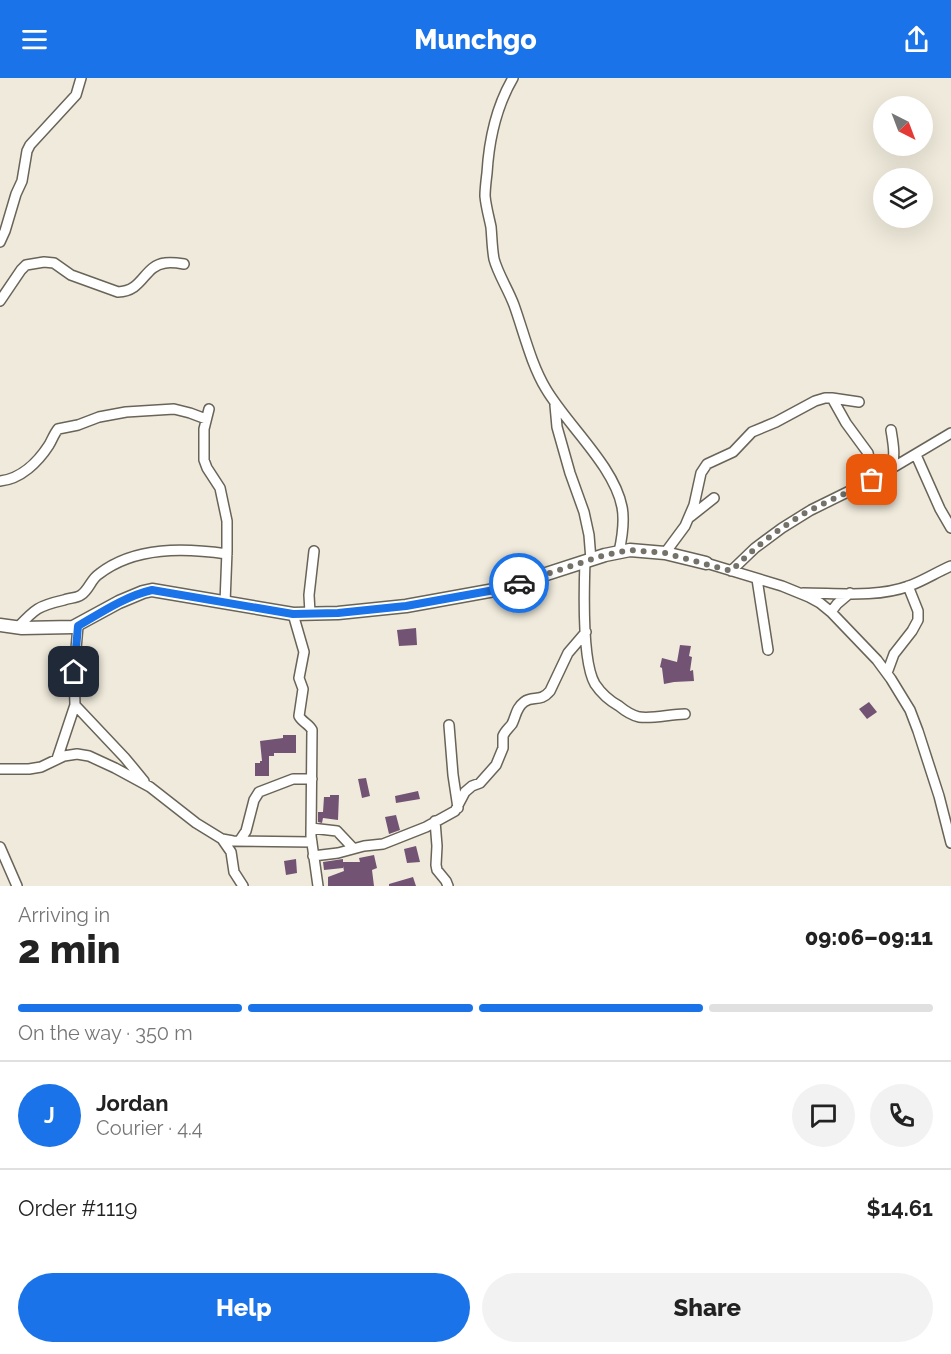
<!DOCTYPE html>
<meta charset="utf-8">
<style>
body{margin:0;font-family:Raleway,sans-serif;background:#f2f2f2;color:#222;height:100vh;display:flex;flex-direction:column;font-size:22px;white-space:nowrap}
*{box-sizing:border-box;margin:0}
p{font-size:20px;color:#767676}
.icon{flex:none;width:33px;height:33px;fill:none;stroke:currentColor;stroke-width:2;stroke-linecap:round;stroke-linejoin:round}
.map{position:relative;height:808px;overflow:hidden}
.drawer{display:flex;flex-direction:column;background:#fff;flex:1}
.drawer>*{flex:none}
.needle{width:39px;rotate:138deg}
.buttons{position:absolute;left:873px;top:18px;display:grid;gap:12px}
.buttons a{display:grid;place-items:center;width:60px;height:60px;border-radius:50%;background:#fff;box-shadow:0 6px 24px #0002;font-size:30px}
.pin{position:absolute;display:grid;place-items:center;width:51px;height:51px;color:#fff;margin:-26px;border-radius:12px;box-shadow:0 3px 9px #0006}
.courier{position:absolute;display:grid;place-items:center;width:60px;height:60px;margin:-30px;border:4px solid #1a73e8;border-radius:50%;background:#fff;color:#222;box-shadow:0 2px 8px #0007}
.summary em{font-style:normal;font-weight:800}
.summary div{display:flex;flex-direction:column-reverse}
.summary{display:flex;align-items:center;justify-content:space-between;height:102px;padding:0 18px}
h1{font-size:39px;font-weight:800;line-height:45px}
.bar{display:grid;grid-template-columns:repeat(4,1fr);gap:9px 6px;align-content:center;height:72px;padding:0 18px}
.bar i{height:8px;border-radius:4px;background:#e0e0e0}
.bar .active{background:#1a73e8}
.bar p{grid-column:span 4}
.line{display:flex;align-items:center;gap:15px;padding:0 18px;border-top:2px solid #e0e0e0}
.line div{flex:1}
.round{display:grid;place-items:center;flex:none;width:63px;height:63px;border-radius:32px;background:#f2f2f2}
.cta{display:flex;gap:12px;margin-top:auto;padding:12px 18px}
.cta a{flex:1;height:69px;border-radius:36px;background:#1a73e8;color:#fff;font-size:24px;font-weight:800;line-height:69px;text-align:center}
.cta a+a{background:#f2f2f2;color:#222}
header{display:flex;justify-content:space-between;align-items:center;height:78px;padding:0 18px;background:#1a73e8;color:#fff;font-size:27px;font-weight:800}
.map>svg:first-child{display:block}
</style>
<header><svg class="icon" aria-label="menu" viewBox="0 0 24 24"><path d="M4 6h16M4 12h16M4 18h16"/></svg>Munchgo<svg class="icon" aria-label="share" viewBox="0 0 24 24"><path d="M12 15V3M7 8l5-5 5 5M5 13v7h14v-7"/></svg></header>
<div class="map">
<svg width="951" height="808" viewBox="0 0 951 808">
<rect width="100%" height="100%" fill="#efeadb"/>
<!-- building -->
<path fill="#735374" d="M416,550l1,17 -18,1 -2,-16z
M680,567l11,1 -2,10 3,1 -2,14 3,-1 1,11 -20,1 -10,2 -2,-16 -2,-1 2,-9 15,4z
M869,624l8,10 -10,7 -8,-10z
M283,657h13v18h-22v3h-5v20h-14v-13h5v-2h2l-2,-20 23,-3z
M366,700l4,18 -8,2 -4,-19z
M418,713l2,8 -24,4 -1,-7z
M330,717h9l-1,25 -15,-2 -1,5 -4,-1v-10h5l1,-15h6z
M396,737l4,15 -11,4 -4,-17z
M416,768l4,16 -13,1 -3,-14z
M374,777l3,13 -5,2 2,16h-46v-9l16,-6 -1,-5v2l-19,2 -1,-8 20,-3v3h17l-1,-4z
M296,781l1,14 -11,2 -2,-14z
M413,799l3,9h-27v-2z"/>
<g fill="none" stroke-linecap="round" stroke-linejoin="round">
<defs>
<path id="minor" d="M513,0c-17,29 -24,62 -26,95 -1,8 -2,16 -2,23 1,11 4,21 6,31 1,11 1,21 3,32 4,15 14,30 20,46 10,28 17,59 32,84 22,37 68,77 76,118 3,15 0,31 -3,45
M0,164l5,-11 11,-37 6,-13 5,-30 3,-6 46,-50 5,-17
M0,223l21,-31 5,-5 18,-3 10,1 17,12 47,17c26,-1 25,-26 47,-29 6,-1 13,0 19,1
M832,320l14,25 22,30 3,13 1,14
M555,327l2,22 13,46 14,39 5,23 2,25
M209,331l-5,20v31l3,8 13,20 7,33v30l-2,52
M891,352c2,13 5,26 0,39
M916,377l24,54 11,19
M0,403c21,-2 38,-19 49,-36 3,-5 5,-11 9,-16l20,-4 21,-8 27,-5 48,-3 16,4 16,6
M690,439l24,-19
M665,475l20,-27 9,-21 7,-32 6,-9 26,-12 19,-20 24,-10 39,-21 10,-3h7l27,4
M585,483c-1,28 -3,101 10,123 6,9 15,17 24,22 6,5 12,9 20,11 15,2 31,-3 46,-3
M706,485l76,23 27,11 11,6 11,9 46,48 14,19 19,31 8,21 21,65 12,47
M731,493l24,-23 27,-20 29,-18 61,-30 79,-47
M757,501l11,71
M803,515c34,0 73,5 106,-7 14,-5 28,-14 42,-20
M831,534l6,-8 13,-11
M310,535l-1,-18 5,-44
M293,536l11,38 -5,26 4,11 -4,27c3,6 10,8 13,14l-1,106 7,50
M18,549c17,-18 20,-21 46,-27 5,-2 13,-2 17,-5 8,-5 10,-16 18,-21 36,-28 86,-26 128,-20
M887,595l7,-19 18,-23 6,-11v-9l-10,-25
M75,627l50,53 19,23
M449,647l4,50 5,33
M57,681l18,-54 -1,-33 4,-46
M0,691h29l12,-2 23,-11 13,-2 12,2 26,12 35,19 46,36 26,16 9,13 3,20 9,14
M435,743l2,25 -1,19 1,5 9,11 2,5
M311,750l26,3 16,17
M222,761l11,2 79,1
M240,762l6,-9 8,-31 5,-8 34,-13h19
M0,769l17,39
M313,778l25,-3 26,-7 19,-2 43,-17 29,-16 10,-19 7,-6 8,-3 16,-18 7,-17v-12c2,-5 6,-8 9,-12 4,-8 4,-16 12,-22 9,-7 16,1 26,-11l18,-38 18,-21"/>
<path id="tertiary" d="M0,547l22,3 51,-1 46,-25 24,-10 9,-2 141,24 45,-1 68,-7 94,-17 105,-34 25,-5 35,3 41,10"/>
</defs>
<!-- minor casing -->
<use href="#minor" stroke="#696458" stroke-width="12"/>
<!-- tertiary casing -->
<use href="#tertiary" stroke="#696458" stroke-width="15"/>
<!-- minor -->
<use href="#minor" stroke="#fff" stroke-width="9"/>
<!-- tertiary -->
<use href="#tertiary" stroke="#fff" stroke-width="12"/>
</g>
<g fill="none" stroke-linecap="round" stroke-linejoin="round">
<!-- done -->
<path stroke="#757269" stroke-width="6" stroke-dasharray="0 10.8" d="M519,505l86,-28 25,-5 35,3 66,18c22,-22 47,-42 74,-58 22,-12 45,-21 67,-33"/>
<!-- route -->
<path stroke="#1a73e8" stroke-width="8" d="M74,594l4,-46c24,-14 48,-30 74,-36l141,24 45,-1 68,-7 94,-17 19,-6"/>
</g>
</svg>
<div class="buttons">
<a><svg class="needle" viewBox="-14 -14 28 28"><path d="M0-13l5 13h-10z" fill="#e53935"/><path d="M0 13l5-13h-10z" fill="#767676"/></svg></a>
<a><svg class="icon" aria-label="layers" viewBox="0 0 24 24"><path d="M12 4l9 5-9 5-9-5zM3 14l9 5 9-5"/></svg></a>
</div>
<div class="pin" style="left:872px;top:402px;background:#ea580c"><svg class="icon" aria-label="bag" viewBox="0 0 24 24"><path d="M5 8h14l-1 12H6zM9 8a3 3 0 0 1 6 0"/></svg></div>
<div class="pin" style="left:74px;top:594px;background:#1f2937"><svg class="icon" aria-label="home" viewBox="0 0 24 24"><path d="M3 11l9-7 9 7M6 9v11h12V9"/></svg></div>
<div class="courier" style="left:519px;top:505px"><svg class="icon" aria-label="car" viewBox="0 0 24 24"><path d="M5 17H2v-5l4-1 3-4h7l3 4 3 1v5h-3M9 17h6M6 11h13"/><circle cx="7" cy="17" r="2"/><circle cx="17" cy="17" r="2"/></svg></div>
</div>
<section class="drawer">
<div class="summary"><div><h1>2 min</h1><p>Arriving in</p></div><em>09:06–09:11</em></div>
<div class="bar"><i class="active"></i><i class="active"></i><i class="active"></i><i></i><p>On the way · 350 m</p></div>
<div class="line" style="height:108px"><b class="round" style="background:#1a73e8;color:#fff">J</b><div><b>Jordan</b><p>Courier · 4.4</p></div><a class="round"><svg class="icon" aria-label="chat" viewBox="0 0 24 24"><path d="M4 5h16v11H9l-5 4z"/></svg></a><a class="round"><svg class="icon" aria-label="phone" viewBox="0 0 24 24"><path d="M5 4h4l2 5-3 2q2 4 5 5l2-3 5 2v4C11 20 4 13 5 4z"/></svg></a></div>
<div class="line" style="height:78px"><div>Order #1119</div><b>$14.61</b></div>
<div class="cta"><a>Help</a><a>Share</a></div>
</section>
